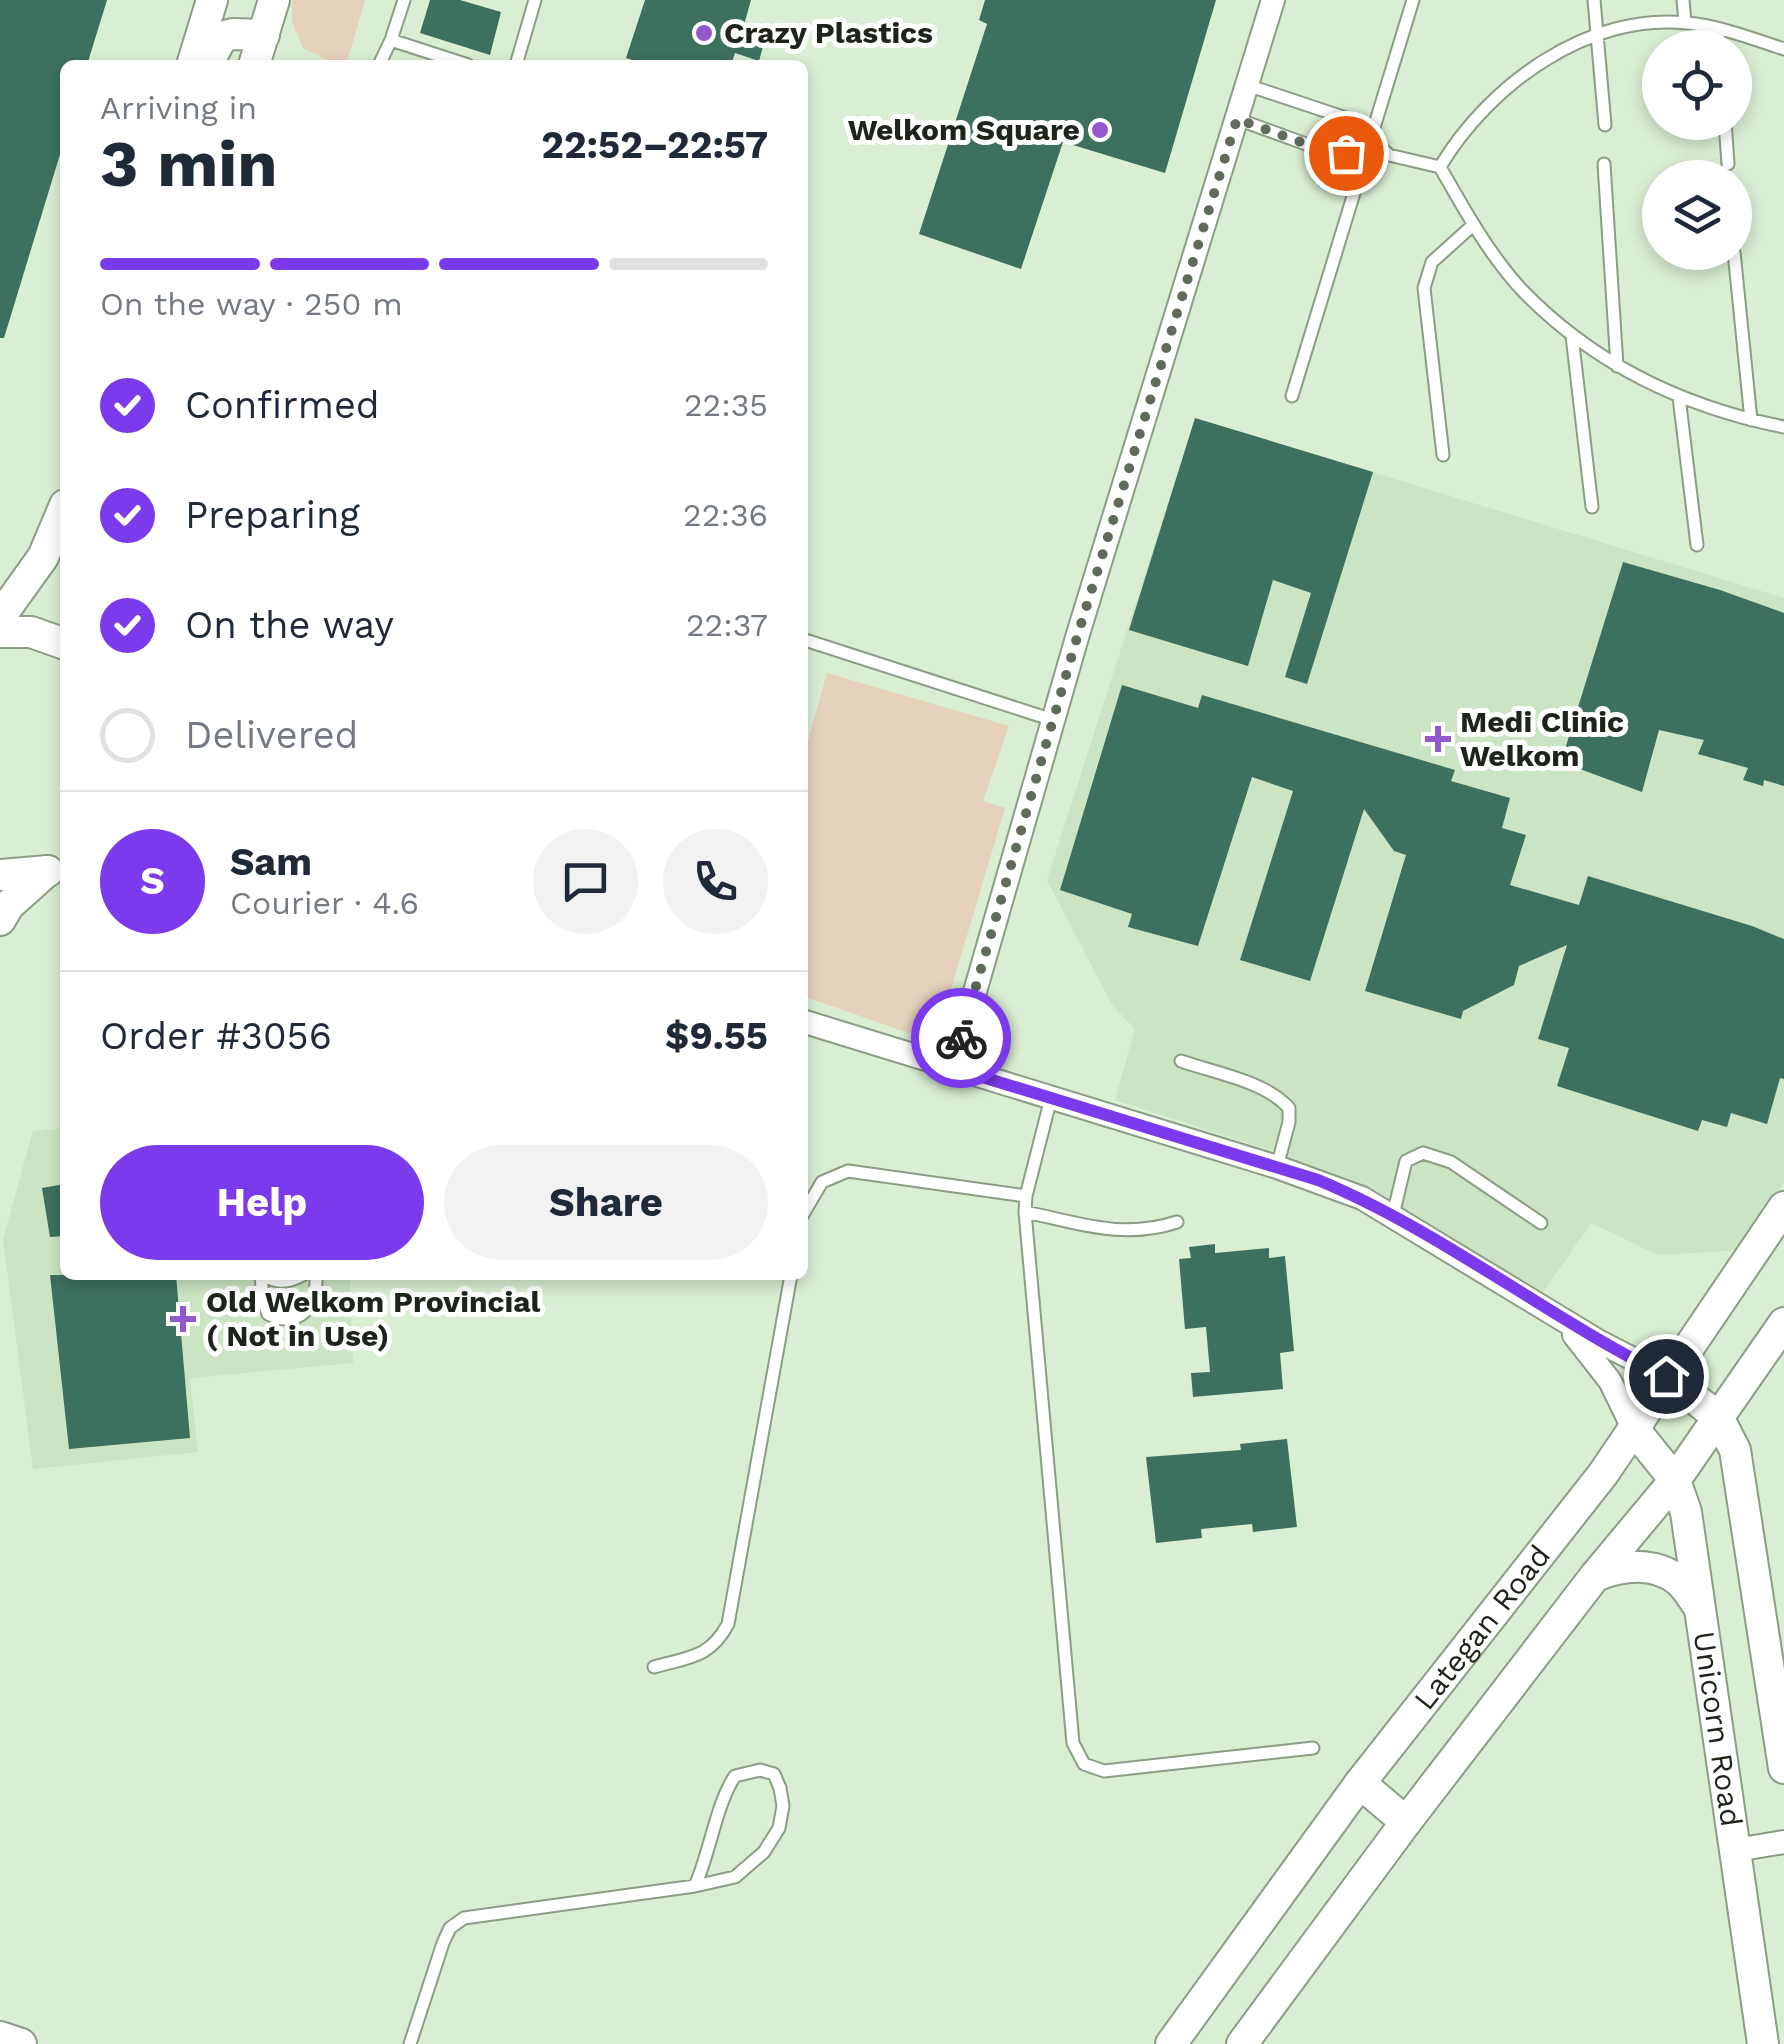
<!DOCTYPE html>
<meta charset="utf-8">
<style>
body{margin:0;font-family:"Work Sans",sans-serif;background:#f2f2f3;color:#1f2937;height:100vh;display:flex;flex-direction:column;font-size:38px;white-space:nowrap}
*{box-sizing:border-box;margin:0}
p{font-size:32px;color:#747a83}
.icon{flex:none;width:55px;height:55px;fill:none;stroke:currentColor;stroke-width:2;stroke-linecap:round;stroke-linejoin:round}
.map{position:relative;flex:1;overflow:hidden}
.details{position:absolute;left:60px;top:60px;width:748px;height:1220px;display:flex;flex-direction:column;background:#fff;border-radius:15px;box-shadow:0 5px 15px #0003}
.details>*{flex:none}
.controls{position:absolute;left:1642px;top:30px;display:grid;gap:20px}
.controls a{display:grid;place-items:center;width:110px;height:110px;border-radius:50%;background:#fff;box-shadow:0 5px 15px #0003;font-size:50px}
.pin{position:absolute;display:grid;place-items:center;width:85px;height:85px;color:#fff;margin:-42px;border:5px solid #fff;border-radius:50%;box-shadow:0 2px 10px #0007}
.courier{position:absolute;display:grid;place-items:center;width:100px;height:100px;margin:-50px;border:8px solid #7c3aed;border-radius:50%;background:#fff;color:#222;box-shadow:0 2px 12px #0007}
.head em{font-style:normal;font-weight:700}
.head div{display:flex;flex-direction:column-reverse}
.head{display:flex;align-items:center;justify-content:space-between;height:170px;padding:0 40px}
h1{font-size:65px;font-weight:700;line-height:75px}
.bar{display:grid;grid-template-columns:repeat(4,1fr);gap:15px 10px;align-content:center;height:120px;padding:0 40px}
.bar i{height:12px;border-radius:8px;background:#e0e1e3}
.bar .selected{background:#7c3aed}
.bar p{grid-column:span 4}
.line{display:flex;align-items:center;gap:25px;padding:0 40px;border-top:2px solid #e0e1e3}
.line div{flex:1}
.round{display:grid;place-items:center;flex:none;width:105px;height:105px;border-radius:52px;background:#f2f2f3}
ol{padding:0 40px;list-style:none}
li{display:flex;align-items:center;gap:30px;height:110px}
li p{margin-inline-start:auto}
li .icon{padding:10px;border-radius:50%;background:#7c3aed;color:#fff;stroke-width:4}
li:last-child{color:#747a83}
li i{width:55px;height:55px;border:5px solid #e0e1e3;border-radius:50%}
.button{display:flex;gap:20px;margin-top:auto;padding:20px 40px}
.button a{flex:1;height:115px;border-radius:60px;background:#7c3aed;color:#fff;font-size:40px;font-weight:700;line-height:115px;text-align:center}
.button a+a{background:#f2f2f3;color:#1f2937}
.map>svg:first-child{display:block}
</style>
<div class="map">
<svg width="1784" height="2044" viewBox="0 0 1784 2044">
<rect width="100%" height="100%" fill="#daeed3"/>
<!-- built -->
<path fill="#cbe4c3" d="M1195,418l589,180v584l-43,68 -83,5 -67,-32 -49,71 -166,-101 -96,-40 -165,-53 20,-71 -23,-24 -65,-125z
M65,1128v147h285l3,88 -163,15 8,74 -165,17 -30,-230 30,-108z"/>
<!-- green -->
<path fill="#e6d1bb" d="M292,0h73l-19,65h-8l-35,-17 -11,-26z
M827,673l182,53 -26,75 22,7 -62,208 -35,17 -105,-37v-237z"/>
<!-- building -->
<path fill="#3d705f" d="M0,0h107l-20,65h-22v73l-61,200h-4z
M430,0h30l41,12 -11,43 -70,-22z
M645,0h106l-9,32 23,7 -6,22 -24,-8 -4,12h-83l-22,-7z
M985,0h231l-51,173 -102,-31 -42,127 -102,-35 68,-210 -8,-4z
M1195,418l178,54 -66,212 -22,-7 26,-84 -38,-13 -25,86 -119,-36z
M1623,562l97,28 64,23v173l-20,-6 -1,6 -20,-6 5,-12 -50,-14 6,-14 -45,-10 -17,62 -81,-30z
M1122,685l76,23 4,-13 253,75 -4,11 59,17 -8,30 24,7 -16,50 69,20 9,-29 164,50 32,13v140l-4,-1 -13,46 -36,-11 -4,14 -25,-7 -4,11 -141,-45 12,-38 -31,-9 29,-94 -48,21 -5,19 -51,26 -2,8 -96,-28 41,-136 -12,-4 -30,-42 -54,172 -70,-21 53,-169 -41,-14 -54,169 -70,-19 4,-13 -72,-24z
M65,1184v52l-15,1 -8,-49z
M1215,1244v9l54,-5v10l16,-2 9,95 -14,2 3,36 -90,8 -2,-24 19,-1 -4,-45 -21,2 -6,-70 12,-1 -2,-11z
M50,1275h51v4l19,-4h56l14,163 -121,11z
M1287,1439l10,88 -44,5 -1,-8 -51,5 1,9 -46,5 -10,-86 95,-7 -1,-6z"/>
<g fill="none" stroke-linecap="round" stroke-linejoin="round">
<defs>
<path id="lane" d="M1594,0l11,125
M1683,0l2,22
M1718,29l1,19
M391,40l77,25
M379,65l12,-25 13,-40
M516,65l19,-65
M1247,85l105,35 37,35
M1237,119l69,25 40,9 43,2 51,12c24,42 48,86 81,122 71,74 163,118 263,138
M1725,122l3,42
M1604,164l13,202
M1440,167c48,-81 148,-155 247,-144 33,3 66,16 97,26
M1734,252l17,168
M1572,336l20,171
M1292,396l121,-396
M1679,397l18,148
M1443,455l-19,-167 8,-26 41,-37
M802,639l251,81
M1181,1061c34,12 84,20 108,47v14l-12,45
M1051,1098l-25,98 -1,16 48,531 11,21 20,7 209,-23
M1025,1212c55,11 97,28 152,10
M1393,1215l13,-54 17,-8 28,9 90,61
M802,1216l20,-34 26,-11 178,25
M261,1275l2,26 5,13c32,16 50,-9 48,-39
M265,1275c12,10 25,7 38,0
M654,1667c35,-10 56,-9 74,-43l63,-349
M410,2044l33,-101 7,-15 14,-10 231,-32 40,-9 29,-25 15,-24 4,-22 -3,-18 -6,-14 -14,-4 -25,6c-19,28 -25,77 -40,110"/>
<path id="street" d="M802,1021l475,146 85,31 236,143 68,35
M953,1068l125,-434 195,-634
M1574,1335l36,46 23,47
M1736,1850l48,-8"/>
<g id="secondary">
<path d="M193,62l19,-62"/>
<path d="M207,65l15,-28 11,-3 31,1"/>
<path d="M254,65l20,-65"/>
<path d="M0,617l43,-60 22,-52"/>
<path d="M0,632h31l34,12"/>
<path d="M0,875l48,-4"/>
<path d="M0,920l9,-15 38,-34"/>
<path d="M1666,1376l52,41 17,33 49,318"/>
<path id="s1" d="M1633,1428l42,52 11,32 77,532"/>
<path d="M1595,1576c27,-11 60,-15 84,5 8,7 14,18 20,26"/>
<path d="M1360,1783l46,39"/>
<path d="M0,2037l21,7"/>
<path id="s2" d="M1171,2044l189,-261 243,-309 181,-267"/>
<path d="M1242,2044l164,-222 189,-246 80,-96 109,-157"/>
</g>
</defs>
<!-- lane casing -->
<use href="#lane" stroke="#8b9d84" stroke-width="15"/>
<!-- street casing -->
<use href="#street" stroke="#8b9d84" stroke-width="26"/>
<!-- secondary casing -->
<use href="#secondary" stroke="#8b9d84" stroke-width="34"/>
<!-- lane -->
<use href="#lane" stroke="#fff" stroke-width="11"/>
<!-- street -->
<use href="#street" stroke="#fff" stroke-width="22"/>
<!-- secondary -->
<use href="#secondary" stroke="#fff" stroke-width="30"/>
</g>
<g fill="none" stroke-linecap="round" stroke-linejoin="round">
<!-- done -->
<path stroke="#5f6b5b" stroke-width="10" stroke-dasharray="0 18" d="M961,1038l117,-404 159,-515 69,25 40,9"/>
<!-- route -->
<path stroke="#7c3aed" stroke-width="12" d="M961,1038l-8,30 365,112c123,51 229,137 348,196"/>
</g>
<!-- markers -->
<g fill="#9458ce" stroke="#fff" stroke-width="4">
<circle cx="704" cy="33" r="10"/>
<circle cx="1100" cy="130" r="10"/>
<path d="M1433 724h10v10h10v10h-10v10h-10v-10h-10v-10h10z"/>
<path d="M178 1304h10v10h10v10h-10v10h-10v-10h-10v-10h10z"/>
</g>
<g text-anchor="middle" stroke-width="10" stroke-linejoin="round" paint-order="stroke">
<!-- poi labels -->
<g font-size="30" font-weight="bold" fill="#1d241a" stroke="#fff" text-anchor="start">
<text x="724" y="43">Crazy Plastics</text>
<text x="1080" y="140" text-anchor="end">Welkom Square</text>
<text x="1460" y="732">Medi Clinic<tspan x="1460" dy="34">Welkom</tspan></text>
<text x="206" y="1312">Old Welkom Provincial<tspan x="206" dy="34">( Not in Use)</tspan></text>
</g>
<!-- street labels -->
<g font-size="30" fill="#1d241a" stroke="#fff">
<text dy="10" stroke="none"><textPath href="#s2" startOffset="520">Lategan Road</textPath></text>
<text dy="10" stroke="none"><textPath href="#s1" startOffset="320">Unicorn Road</textPath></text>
</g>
</g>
</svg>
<div class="controls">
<a><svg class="icon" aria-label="locate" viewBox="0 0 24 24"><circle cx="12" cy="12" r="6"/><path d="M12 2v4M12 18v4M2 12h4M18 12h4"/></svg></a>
<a><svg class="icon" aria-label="layers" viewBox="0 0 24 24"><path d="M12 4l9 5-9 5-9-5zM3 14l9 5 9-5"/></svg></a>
</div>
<div class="pin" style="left:1346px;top:153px;background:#ea580c"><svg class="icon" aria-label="bag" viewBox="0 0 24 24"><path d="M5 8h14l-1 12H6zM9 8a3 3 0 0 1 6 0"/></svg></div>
<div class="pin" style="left:1666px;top:1376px;background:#1f2937"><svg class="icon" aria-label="home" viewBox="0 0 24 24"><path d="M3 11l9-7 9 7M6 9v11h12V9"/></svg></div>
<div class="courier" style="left:961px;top:1038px"><svg class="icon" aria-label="bike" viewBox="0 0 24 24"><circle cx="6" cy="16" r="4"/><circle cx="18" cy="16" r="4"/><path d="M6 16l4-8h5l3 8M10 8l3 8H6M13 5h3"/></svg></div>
<section class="details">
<div class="head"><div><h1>3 min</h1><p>Arriving in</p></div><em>22:52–22:57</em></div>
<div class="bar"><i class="selected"></i><i class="selected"></i><i class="selected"></i><i></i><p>On the way · 250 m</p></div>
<ol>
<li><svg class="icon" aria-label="check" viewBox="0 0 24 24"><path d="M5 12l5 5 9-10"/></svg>Confirmed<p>22:35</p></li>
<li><svg class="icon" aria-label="check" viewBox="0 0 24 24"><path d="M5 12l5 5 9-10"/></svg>Preparing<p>22:36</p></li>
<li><svg class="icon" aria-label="check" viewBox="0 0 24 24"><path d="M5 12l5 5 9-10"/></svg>On the way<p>22:37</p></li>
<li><i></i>Delivered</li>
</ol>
<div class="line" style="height:180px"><b class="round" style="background:#7c3aed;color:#fff">S</b><div><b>Sam</b><p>Courier · 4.6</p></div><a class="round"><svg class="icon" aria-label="chat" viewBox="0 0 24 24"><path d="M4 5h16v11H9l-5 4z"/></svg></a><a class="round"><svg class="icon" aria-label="phone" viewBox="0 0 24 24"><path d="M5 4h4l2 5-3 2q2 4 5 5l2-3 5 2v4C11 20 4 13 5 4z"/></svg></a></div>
<div class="line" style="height:130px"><div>Order #3056</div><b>$9.55</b></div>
<div class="button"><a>Help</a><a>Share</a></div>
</section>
</div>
